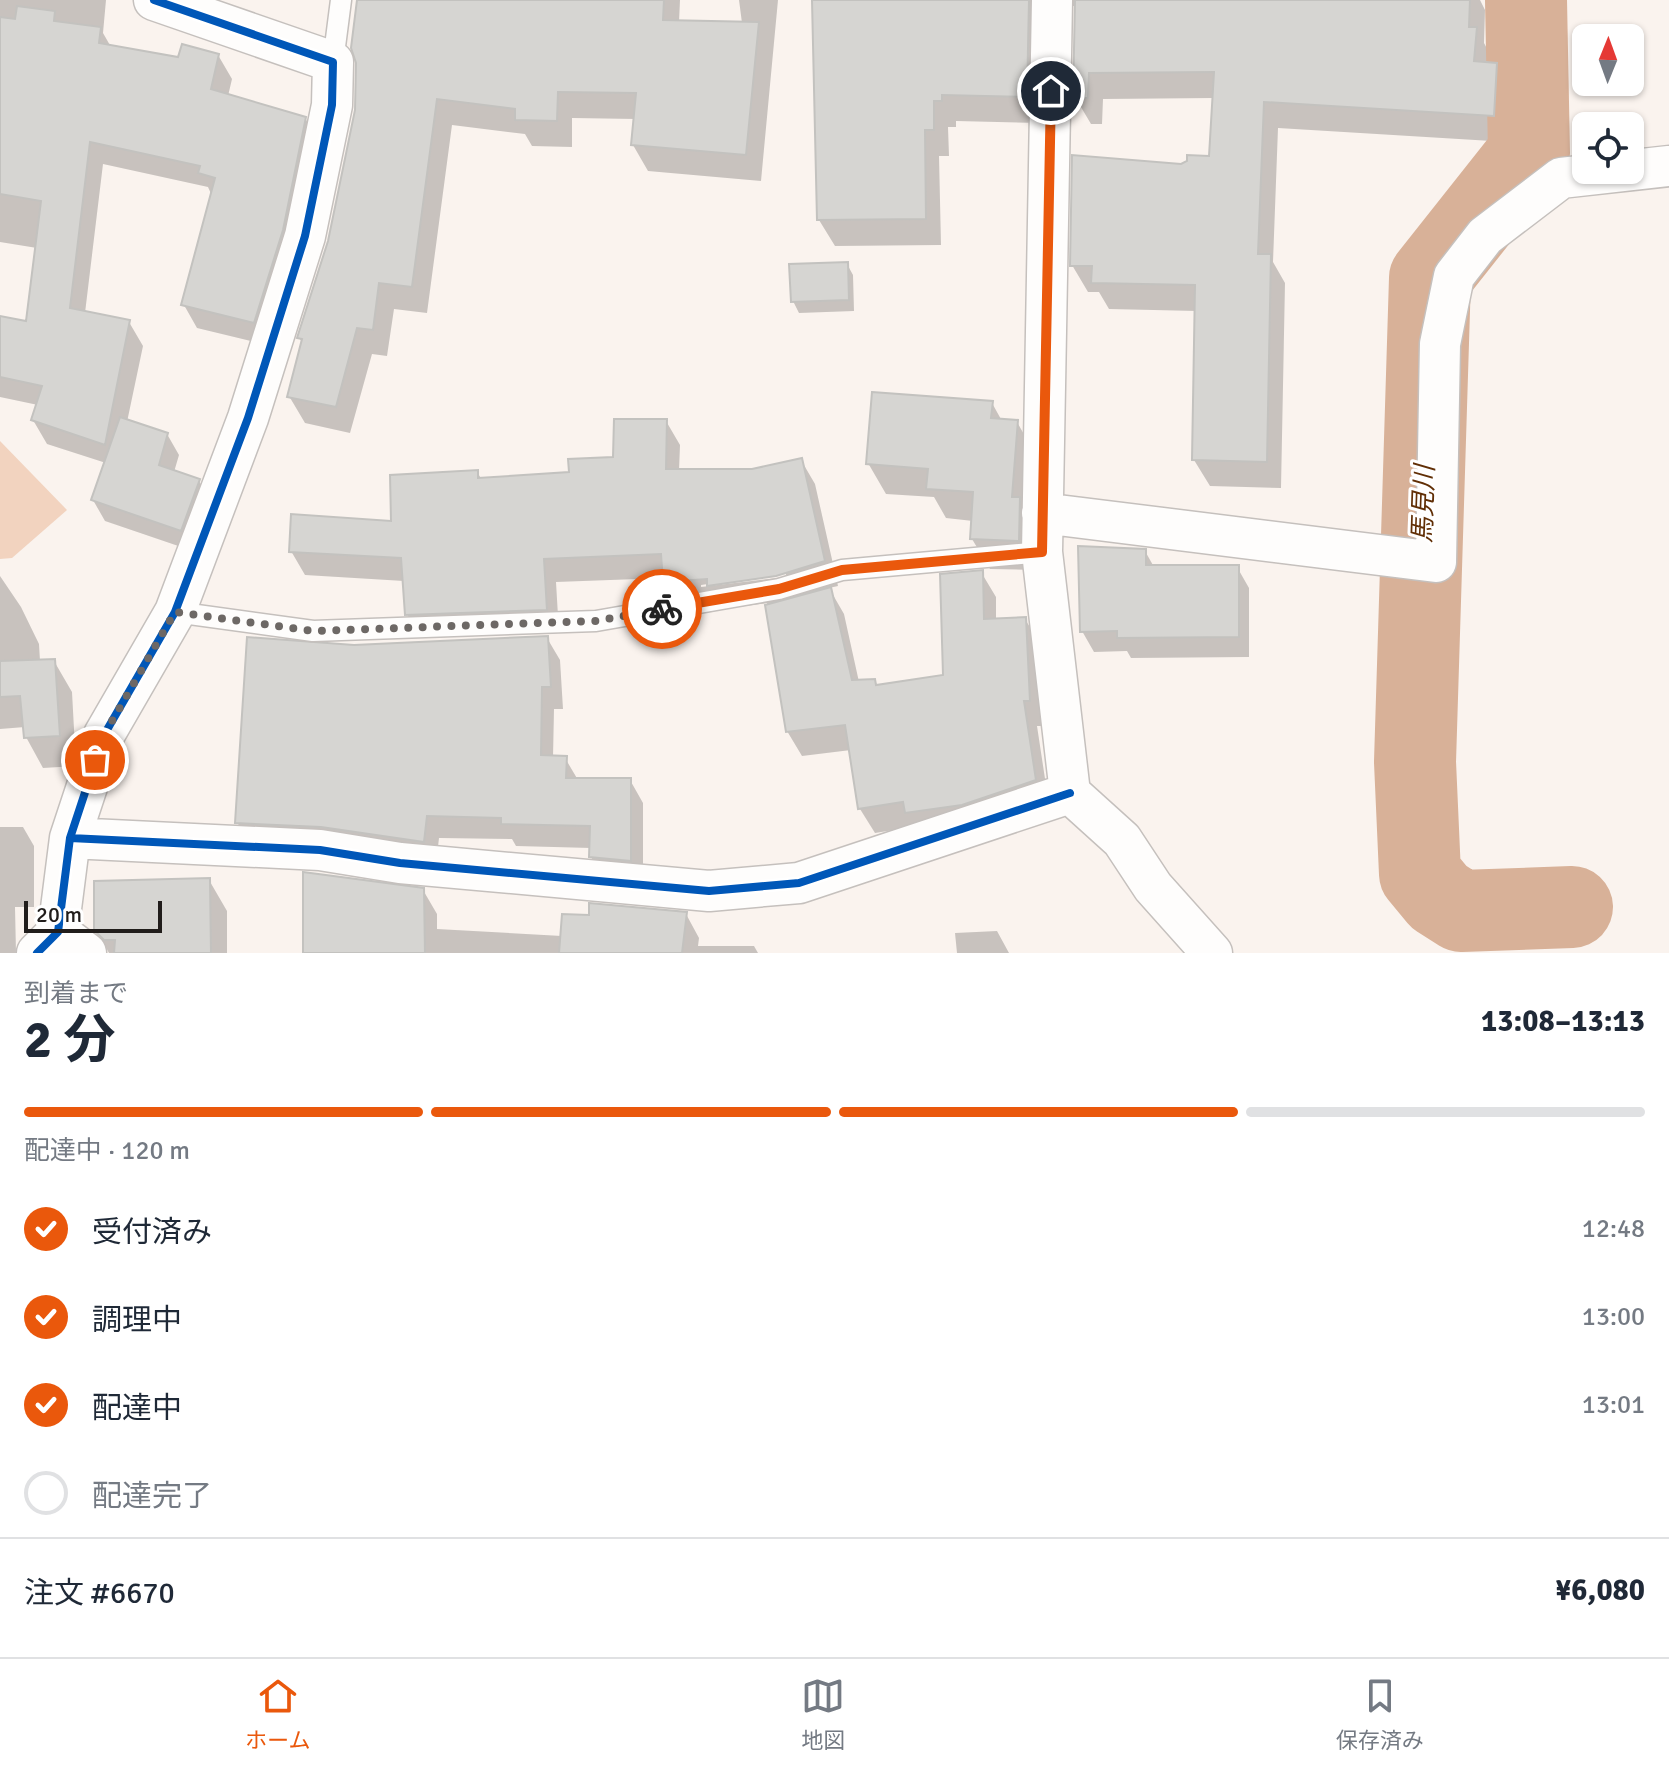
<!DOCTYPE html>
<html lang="ja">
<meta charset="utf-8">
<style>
body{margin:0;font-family:Signika,"Noto Sans JP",sans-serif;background:#f6f6f7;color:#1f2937;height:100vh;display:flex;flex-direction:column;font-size:30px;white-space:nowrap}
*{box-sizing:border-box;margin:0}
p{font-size:26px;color:#747a83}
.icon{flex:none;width:44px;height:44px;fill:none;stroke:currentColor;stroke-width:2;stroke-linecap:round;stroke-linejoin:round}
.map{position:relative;height:953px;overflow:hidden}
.side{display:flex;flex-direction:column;background:#fff;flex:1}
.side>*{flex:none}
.needle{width:52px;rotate:1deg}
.tools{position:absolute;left:1572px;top:24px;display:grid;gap:16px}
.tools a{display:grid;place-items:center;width:72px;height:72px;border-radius:12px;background:#fff;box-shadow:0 2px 6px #0004;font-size:40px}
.scale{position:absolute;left:24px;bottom:20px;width:138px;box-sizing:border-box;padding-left:8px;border:4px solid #211d1b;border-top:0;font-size:22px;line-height:28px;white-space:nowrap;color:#211d1b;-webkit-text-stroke:6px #fff;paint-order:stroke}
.pin{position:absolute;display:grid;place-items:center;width:68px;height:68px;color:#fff;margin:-34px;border:4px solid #fff;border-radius:50%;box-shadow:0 2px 8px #0007}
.courier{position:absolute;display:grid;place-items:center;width:80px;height:80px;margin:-40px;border:6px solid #ea580c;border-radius:50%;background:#fff;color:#222;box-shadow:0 2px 10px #0007}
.head em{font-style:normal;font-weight:700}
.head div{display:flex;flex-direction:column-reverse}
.head{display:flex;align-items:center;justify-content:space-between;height:136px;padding:0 24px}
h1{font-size:52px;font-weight:700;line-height:60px}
.bar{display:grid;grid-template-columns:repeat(4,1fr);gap:12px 8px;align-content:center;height:96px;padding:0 24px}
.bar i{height:10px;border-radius:6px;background:#e0e1e3}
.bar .current{background:#ea580c}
.bar p{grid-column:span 4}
.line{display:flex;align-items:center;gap:20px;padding:0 24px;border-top:2px solid #e0e1e3}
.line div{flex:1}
ol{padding:0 24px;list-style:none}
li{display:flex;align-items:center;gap:24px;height:88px}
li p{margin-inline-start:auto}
li .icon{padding:8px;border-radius:50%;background:#ea580c;color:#fff;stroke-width:4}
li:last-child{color:#747a83}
li i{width:44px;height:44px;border:4px solid #e0e1e3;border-radius:50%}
.tabs{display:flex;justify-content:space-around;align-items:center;height:112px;border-top:2px solid #e0e1e3;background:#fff;font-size:22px;color:#747a83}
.tabs a{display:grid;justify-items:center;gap:4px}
.tabs .current{color:#ea580c}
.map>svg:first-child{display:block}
</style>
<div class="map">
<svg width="1669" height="953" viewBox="0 0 1669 953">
<rect width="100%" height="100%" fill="#faf3ee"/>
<!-- green -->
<path fill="#f2d3bf" d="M0,441l67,69 -55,48 -12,1z"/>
<!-- shadow -->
<path fill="#0003" fill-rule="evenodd" d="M0,0h106l-3,33 8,14 69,12 38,-4 14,24 -4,17 77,22 14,24 -52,203 -70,-17 -13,-23 28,-109 -4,-9 -105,-23 -18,149 44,9 14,24 -16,76 40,12 12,21 -5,17 25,9 12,21 -18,49 -88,-30 -12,-21 13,-37 -59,-19 -14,-24 5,-15 -38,-8v-79l28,6 9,-76 -37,-6z
M359,0h321l-1,22 63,1 -3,-23h39l-17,181 -113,-10 -15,-26 3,-26 -64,-1v29l-40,-1 -7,-12 -73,-9 -25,188 -33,-4 -7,47 -15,-2 -22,79 -45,-10 -16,-27 14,-53 -4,-5 30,-97 28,-131z
M814,0h666l5,10 -1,33 7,13 -1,8 6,1 15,26 -3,51 -230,-14 -5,134 12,21 -4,205 -71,-2 -16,-26 3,-149 -88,-2 -10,-17h-11l-16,-27 109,-99 30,-8 4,-60 -112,1 -1,25h-11l-16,-27v-91h-18l-16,117 -85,-2v6h-8l1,29h-10l2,89 -106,1 -16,-26z
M847,264l6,11 1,36 -55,2 -6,-12z
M992,403l10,18 15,1 17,30 2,118 -46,-1 -18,-30 1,-18 -27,-3 -12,-21 -48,-3 -18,-31z
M666,421l14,24 -1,26h73l49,-11 14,24 23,102 -9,2 15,26 15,68 15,-1 4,6 67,-10 36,-105 15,25v23l29,-1 15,25 3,82h-6l12,79 -174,28 -15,-24 -9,-59 -49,6 -15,-25 -20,-128 -44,6 -4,-6 -40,3 -14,-28 -109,4 3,51 -138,5 -14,-24 -3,-33 -99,-6 -14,-24 102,-28 84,-51 5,8 89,-6 44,-15zM786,573v4l-85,10v-2z
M1145,551l9,16h83l12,21v69l-118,1 -4,-7 -33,1 -12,-21z
M0,576l21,31 18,37 1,17h14l18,31 4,74 -33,2 -17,-31 -1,-10 -25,2z
M547,638l13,22 3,49h-9l-1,49h12l13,22h52l13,23v80l-39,-4 -13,-22v-9l-75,-2 -4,-7 -73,-1 -3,26 -186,-19 -13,-23 117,-175z
M0,827h23l11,19v61h-19l1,46h-16z
M209,880l18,31v42h-118l-13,-24z
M423,890l14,24v15l125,7 124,-22 13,24 -1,8h56l4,7h-453z
M997,931l12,22h-52l-2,-20z"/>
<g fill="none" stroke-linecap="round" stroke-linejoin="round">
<!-- river -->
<path stroke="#d8b198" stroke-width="82" d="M1526,0l3,153 -99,125 -15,484 5,112 19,23 22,14 111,-4"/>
</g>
<!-- building -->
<path fill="#d6d5d2" stroke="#c3c2bf" stroke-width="2" d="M357,0h307l-1,20 96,2 -13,133 -115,-10 5,-52 -78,-1 -1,29 -42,-1v-11l-78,-10 -25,188 -33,-4 -6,47 -16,-2 -21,79 -49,-10 15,-58 -5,-1 31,-97 27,-131 1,-47 -5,-15z
M812,0h217l-2,97 -85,-2v6h-8v29h-9l1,89 -109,1z
M1075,0h395l-1,27h8l-3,34 23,2 -3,53 -230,-14 -6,152h13l-4,208 -75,-2 3,-175 -104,-2 1,-17h-22l2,-111 109,9 6,-3v-6l22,1 5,-84 -125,1 -1,25h-15z
M17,6l38,5 -1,10 47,6 -2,16 79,14 4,-13 37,10 -8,35 95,28 -23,113 -29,93 -73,-18 34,-127 -17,-5 2,-7 -110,-24 -20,166 60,12 -25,125 -74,-25 11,-34 -42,-9v-61l26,5 15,-120 -41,-7v-177l15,2z
M848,262l1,38 -58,2 -2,-38z
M872,392l121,9 -2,17 27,2 -6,77h8l-1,44 -49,-2 3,-47 -47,-3 2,-20 -62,-5z
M120,417l48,16 -9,32 41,14 -19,52 -90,-31z
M614,419h53l-1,50h86l50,-11 23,103 -49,15 -69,10v-7l-44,3 -2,-28 -117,5 3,51 -142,5 -4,-57 -112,-6 2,-38 100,7 -1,-46 88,-5v8l91,-6 -1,-13 45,-2z
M1078,546l68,3v16h93v72l-122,1v-7l-37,1z
M983,570l1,49 42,-2 4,84h-6l12,79 -74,25 -57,8 -2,-11 -45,7 -13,-84 -59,7 -21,-127 66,-18 21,93 23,-1 1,6 67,-10 -3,-101z
M548,636l3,51h-9l-1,68 26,1 -1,22h65v83l-42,-4 1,-31 -89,-2v-6l-74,-2 -3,26 -103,-15 -86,-4 12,-186 107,8z
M55,659l5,77 -36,2 -4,-42 -20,1v-36z
M303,872l121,16 1,65h-122z
M210,878l1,75h-97l1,-13h-11l-10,-10v-49z
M589,903l98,9 -5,41h-123l3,-39 27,1z"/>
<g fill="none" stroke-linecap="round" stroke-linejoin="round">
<defs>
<path id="service" d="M333,62l8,-62
M175,612l138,19 283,-10 183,-32 63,-19 200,-18"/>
<path id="minor" d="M1052,0l-10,552 28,241 52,47 31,47 59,66
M1042,513l394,49 4,-218 14,-68 31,-40 76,-58 108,-12
M70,838l250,12 80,13 309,28 90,-8 271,-90
M58,932l28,21
M37,953l21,-21 12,-94 34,-103 71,-123 73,-194 57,-182 27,-131 1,-43 -179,-62"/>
</defs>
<!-- service casing -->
<use href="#service" stroke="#c5c0bd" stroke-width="23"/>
<!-- minor casing -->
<use href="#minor" stroke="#c5c0bd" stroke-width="43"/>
<!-- service -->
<use href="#service" stroke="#fefdfc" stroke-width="20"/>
<!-- minor -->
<use href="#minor" stroke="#fefdfc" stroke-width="40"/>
<defs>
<path id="cycleway" d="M70,838l250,12 80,13 309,28 90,-8 271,-90
M37,953l21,-21 12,-94 34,-103 71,-123 73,-194 57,-182 27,-131 1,-43 -179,-62"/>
</defs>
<!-- cycleway casing -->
<use href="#cycleway" stroke="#fff" stroke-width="13"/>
<!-- cycleway -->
<use href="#cycleway" stroke="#0057b8" stroke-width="8"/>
</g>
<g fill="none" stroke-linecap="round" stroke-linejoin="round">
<!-- done -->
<path stroke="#6d6865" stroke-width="8" stroke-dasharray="0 14.4" d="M95,760l9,-25 71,-123 138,19 283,-10 66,-12"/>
<!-- route -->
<path stroke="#ea580c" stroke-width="10" d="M662,609l117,-20 63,-19 200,-18 9,-461"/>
</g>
<g text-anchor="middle" stroke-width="6" stroke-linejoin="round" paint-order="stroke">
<!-- water labels -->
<g font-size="26" font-style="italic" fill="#612f06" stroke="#fff">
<text transform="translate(1423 504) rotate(-88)" y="9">馬見川</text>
</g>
</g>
</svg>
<div class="tools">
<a><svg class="needle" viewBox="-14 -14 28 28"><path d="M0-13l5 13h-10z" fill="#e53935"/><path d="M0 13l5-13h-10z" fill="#747a83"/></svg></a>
<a><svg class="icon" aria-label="locate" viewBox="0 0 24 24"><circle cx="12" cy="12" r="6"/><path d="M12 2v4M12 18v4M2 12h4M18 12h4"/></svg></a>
</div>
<div class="scale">20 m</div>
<div class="pin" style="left:95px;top:760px;background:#ea580c"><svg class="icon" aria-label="bag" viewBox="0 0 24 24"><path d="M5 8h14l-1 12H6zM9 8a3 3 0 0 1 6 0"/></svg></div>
<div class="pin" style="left:1051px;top:91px;background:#1f2937"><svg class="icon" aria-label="home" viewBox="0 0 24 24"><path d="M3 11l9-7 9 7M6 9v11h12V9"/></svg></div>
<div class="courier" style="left:662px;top:609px"><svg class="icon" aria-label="bike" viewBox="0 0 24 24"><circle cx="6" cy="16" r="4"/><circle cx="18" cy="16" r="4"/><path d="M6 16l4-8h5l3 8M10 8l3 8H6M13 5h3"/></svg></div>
</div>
<section class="side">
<div class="head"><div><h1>2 分</h1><p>到着まで</p></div><em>13:08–13:13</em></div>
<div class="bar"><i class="current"></i><i class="current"></i><i class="current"></i><i></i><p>配達中 · 120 m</p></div>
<ol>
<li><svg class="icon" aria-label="check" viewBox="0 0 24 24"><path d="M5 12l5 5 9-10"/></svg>受付済み<p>12:48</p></li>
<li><svg class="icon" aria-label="check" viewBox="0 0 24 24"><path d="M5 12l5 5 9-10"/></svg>調理中<p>13:00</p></li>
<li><svg class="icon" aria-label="check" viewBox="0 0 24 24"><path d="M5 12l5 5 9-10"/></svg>配達中<p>13:01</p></li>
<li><i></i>配達完了</li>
</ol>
<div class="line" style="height:104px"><div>注文 #6670</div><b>¥6,080</b></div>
</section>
<nav class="tabs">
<a class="current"><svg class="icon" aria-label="home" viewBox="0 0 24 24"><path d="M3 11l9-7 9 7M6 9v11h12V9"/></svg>ホーム</a>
<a><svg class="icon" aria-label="map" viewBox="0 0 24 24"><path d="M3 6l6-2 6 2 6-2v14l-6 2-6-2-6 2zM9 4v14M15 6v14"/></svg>地図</a>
<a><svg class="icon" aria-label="saved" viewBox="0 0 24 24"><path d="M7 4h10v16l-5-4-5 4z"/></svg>保存済み</a>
</nav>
